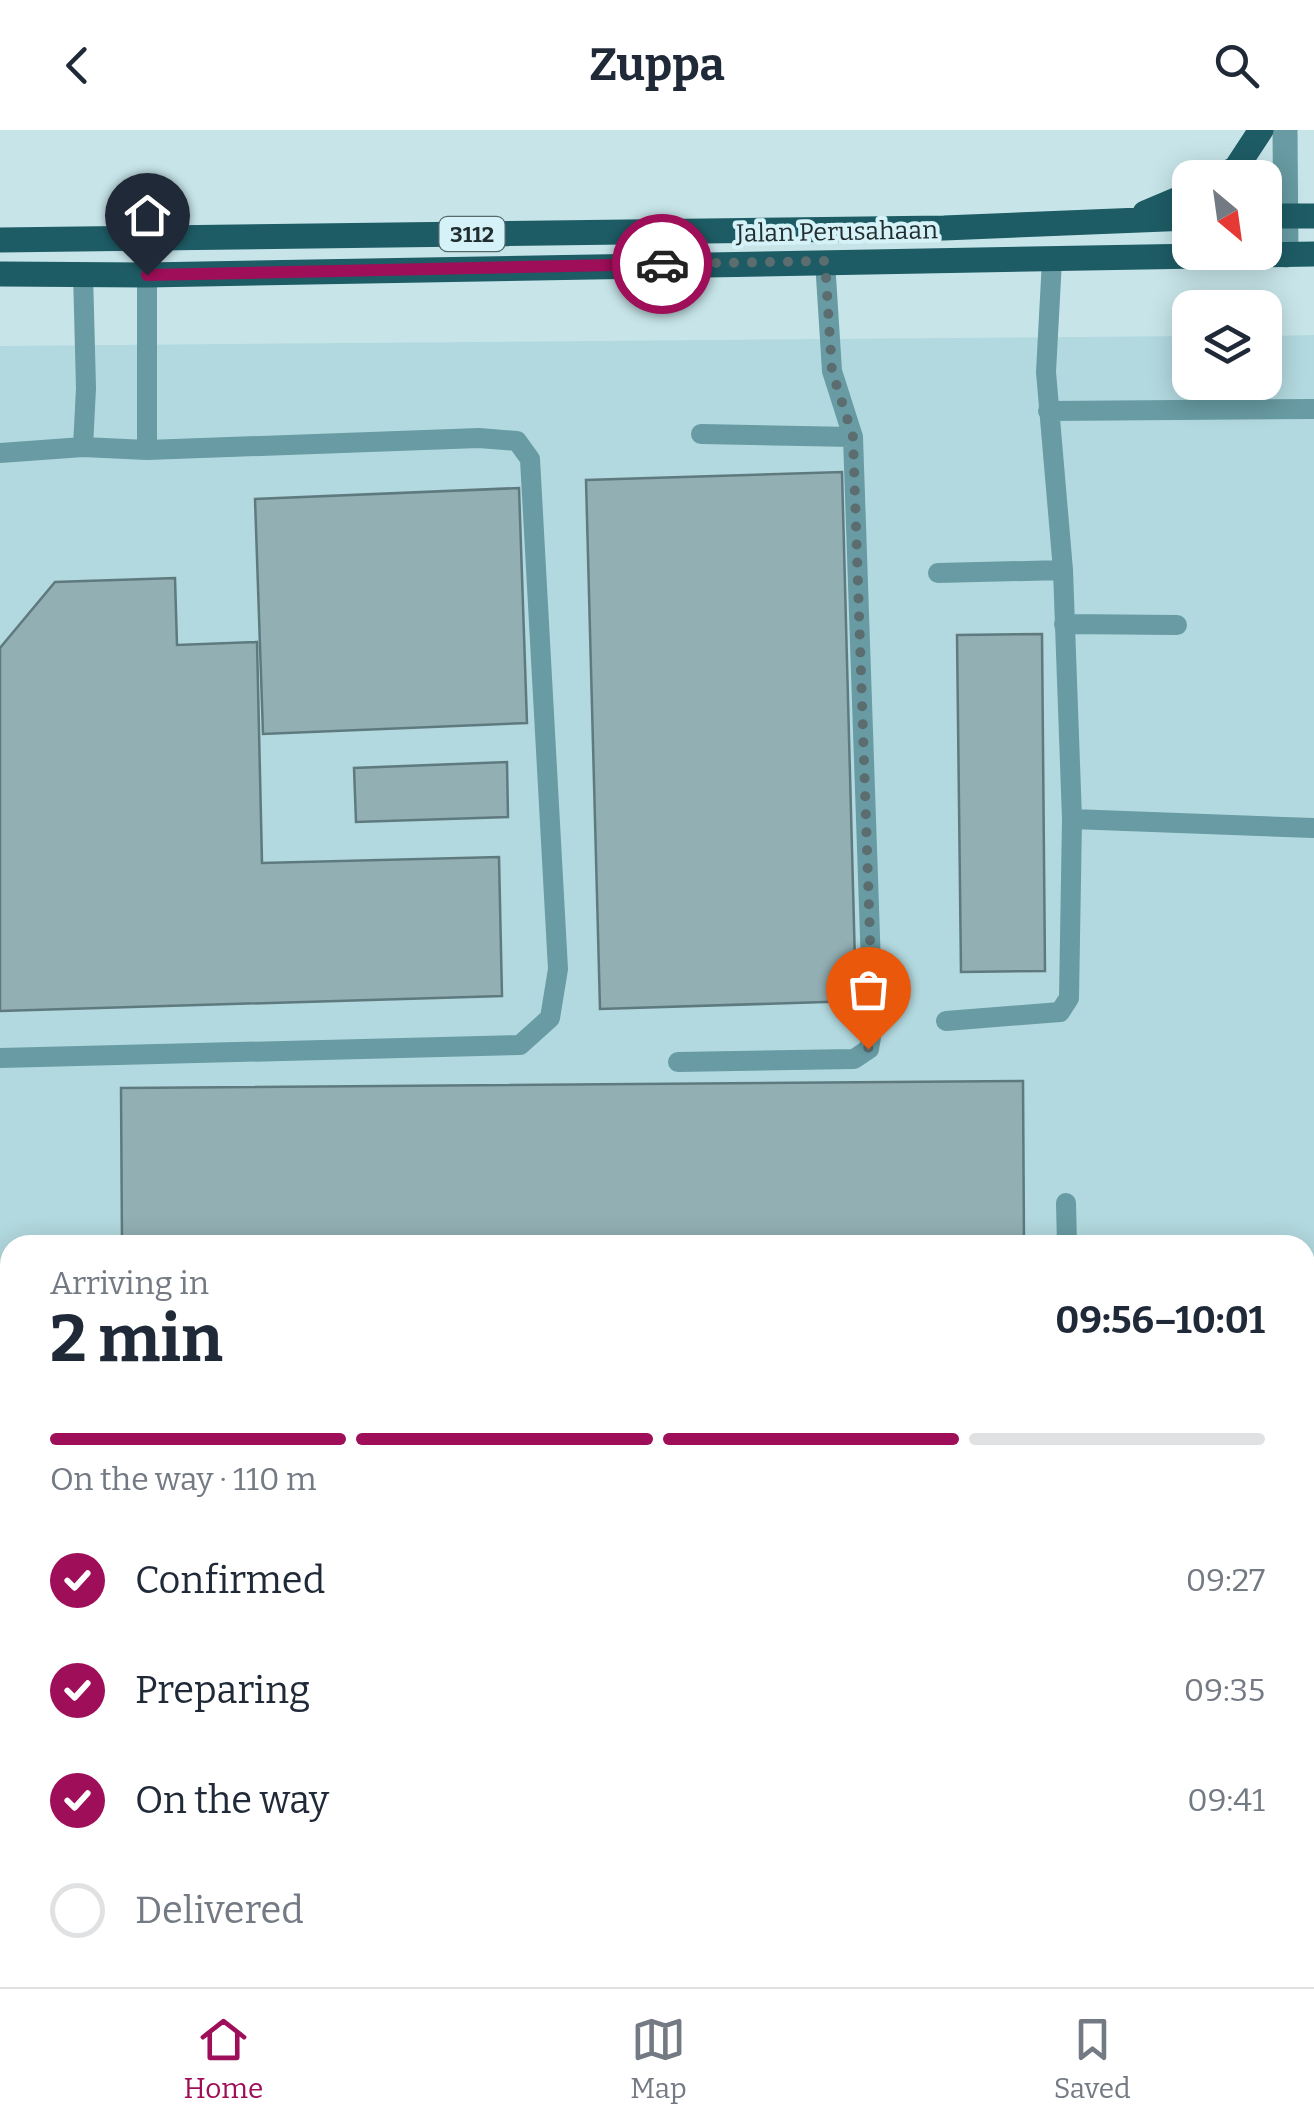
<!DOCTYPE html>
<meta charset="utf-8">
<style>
body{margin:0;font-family:Bitter,serif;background:#f6f6f7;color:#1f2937;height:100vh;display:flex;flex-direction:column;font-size:38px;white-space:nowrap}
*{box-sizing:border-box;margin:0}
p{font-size:32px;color:#747a83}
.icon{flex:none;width:55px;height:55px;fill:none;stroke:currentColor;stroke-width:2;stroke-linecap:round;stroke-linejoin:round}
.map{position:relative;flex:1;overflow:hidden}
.details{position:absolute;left:0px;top:1105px;width:1315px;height:752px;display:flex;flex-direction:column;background:#fff;border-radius:30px 30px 0 0;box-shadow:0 5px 25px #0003}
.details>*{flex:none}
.needle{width:65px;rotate:151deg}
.controls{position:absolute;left:1172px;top:30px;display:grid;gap:20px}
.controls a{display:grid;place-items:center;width:110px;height:110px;border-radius:20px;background:#fff;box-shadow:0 5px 25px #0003;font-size:50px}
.pin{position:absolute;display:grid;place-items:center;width:85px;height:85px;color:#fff;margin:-102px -42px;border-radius:50% 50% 50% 0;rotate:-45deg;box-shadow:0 0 10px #0007}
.pin .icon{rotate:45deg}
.courier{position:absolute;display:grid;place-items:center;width:100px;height:100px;margin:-50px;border:8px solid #9f0e58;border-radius:50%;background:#fff;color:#222;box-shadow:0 2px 12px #0007}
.headline em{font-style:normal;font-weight:700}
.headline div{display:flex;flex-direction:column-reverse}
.headline{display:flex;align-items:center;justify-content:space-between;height:170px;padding:0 50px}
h1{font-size:65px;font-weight:700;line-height:75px}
.bar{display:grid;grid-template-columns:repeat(4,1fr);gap:15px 10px;align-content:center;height:120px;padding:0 50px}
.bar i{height:12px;border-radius:8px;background:#e0e1e3}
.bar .current{background:#9f0e58}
.bar p{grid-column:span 4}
ol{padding:0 50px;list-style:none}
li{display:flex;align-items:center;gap:30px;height:110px}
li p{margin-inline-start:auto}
li .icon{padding:10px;border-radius:50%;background:#9f0e58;color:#fff;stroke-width:4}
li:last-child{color:#747a83}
li i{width:55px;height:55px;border:5px solid #e0e1e3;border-radius:50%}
header{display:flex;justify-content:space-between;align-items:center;height:130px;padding:0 50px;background:#fff;font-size:45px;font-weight:700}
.tabs{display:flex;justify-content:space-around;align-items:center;height:140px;border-top:2px solid #e0e1e3;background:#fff;font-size:28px;color:#747a83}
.tabs a{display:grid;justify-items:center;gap:5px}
.tabs .current{color:#9f0e58}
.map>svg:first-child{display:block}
</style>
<header><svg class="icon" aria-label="back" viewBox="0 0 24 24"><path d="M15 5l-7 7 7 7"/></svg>Zuppa<svg class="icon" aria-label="search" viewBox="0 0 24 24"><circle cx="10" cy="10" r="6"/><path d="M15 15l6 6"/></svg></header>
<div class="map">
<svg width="1314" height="1857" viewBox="0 0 1314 1857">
<rect width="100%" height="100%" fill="#c7e5e9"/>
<!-- built -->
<path fill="#b2d9df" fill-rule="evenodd" d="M1314,205v1652h-1314v-1641l1190,-10v46h75v-46zM10,1115h1295v733h-1295z"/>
<!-- building -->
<path fill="#92afb3" stroke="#5f7a7e" stroke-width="2.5" d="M842,342l14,529 -256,8 -14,-529z
M519,358l8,235 -264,11 -8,-235z
M175,448l2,67 80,-3 5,221 237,-6 3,139 -502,15v-363l55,-66z
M1042,504l3,337 -84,1 -4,-337z
M507,632l1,55 -152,5 -2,-54z
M1023,951l1,164h-902l-1,-157z"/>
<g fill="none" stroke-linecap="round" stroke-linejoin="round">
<!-- lane -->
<path stroke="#689ba3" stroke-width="20" d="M1048,281l266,-2
M701,304l152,3
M83,317l3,-59 -3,-115
M147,320v-175
M0,323l83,-6 64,3 332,-12 38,3 13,18 28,510 -8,49 -30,27 -520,13
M938,443l125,-3
M1064,494l113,1
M1072,689l241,9
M946,891l114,-9 9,-14 3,-179 -9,-249 -17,-198 6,-112
M678,932l176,-3 15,-10 4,-24 -20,-588 -21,-66 -7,-110
M1066,1073l1,42
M1305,1643l9,1
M914,1857v-9"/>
<!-- street -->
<path stroke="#689ba3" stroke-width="25" d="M1285,0l1,125
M1305,1575h9
M0,1578h10"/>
<!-- primary -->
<path stroke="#1e5c65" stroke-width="25" d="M1219,48l17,-10 25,-38
M1145,83l45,-19
M1265,86h49
M0,110l944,-12 246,-10
M0,144l147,1 1167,-21"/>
</g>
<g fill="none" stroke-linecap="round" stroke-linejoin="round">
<!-- done -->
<path stroke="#5c6d70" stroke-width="10" stroke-dasharray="0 18" d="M662,134l163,-3 7,110 21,66 20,589 -5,23"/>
<!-- route -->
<path stroke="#9f0e58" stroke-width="12" d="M147,145l515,-11"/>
</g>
<g text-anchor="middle" stroke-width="8" stroke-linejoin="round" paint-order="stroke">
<!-- shield labels -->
<rect fill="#d4f2f7" stroke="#57686b" stroke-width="2.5" x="439.5" y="87" width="65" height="34" rx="8"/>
<g font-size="22" font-weight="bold" fill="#222d2f">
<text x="472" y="112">3112</text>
</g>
<!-- street labels -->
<g font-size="25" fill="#222d2f" stroke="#d4f2f7">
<text transform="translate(837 101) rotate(-1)" y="9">Jalan Perusahaan</text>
</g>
</g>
</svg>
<div class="controls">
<a><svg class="needle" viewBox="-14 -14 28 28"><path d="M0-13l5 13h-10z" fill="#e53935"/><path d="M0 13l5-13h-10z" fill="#747a83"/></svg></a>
<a><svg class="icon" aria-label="layers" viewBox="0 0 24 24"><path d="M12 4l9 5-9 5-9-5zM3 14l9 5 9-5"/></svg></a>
</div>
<div class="pin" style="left:868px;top:919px;background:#ea580c"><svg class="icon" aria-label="bag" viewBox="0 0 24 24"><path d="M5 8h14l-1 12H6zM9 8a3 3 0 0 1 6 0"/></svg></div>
<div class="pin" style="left:147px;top:145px;background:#1f2937"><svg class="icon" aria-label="home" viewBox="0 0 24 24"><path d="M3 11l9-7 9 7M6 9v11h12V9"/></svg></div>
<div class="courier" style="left:662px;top:134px"><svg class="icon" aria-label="car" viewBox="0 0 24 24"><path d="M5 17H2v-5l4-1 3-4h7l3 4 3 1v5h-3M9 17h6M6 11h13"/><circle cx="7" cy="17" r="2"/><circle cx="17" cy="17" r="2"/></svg></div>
<section class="details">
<div class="headline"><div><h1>2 min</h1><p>Arriving in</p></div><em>09:56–10:01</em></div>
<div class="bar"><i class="current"></i><i class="current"></i><i class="current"></i><i></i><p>On the way · 110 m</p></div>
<ol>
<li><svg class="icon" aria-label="check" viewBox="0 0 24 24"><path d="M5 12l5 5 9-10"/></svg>Confirmed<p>09:27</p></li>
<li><svg class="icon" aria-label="check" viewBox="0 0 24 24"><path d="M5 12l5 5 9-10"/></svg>Preparing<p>09:35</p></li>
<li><svg class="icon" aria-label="check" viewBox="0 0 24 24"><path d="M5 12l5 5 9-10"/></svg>On the way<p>09:41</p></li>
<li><i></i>Delivered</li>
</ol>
</section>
</div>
<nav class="tabs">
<a class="current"><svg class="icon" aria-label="home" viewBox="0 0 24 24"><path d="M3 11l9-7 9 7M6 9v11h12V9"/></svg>Home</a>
<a><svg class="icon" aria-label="map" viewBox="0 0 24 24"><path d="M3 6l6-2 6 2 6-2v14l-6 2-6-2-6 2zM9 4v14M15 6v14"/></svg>Map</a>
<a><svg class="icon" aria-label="saved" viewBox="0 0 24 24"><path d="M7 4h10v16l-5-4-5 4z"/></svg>Saved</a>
</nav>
